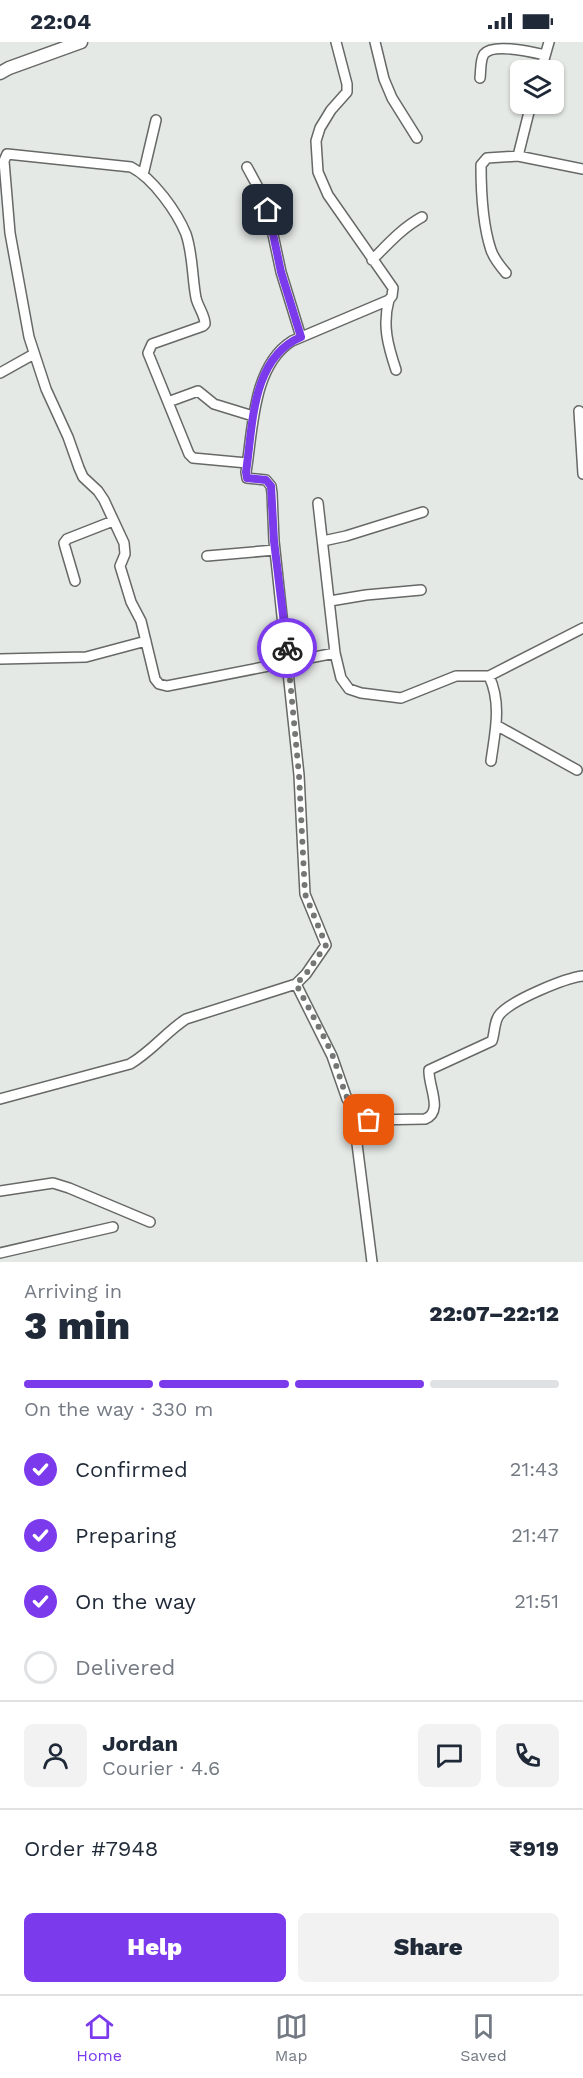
<!DOCTYPE html>
<meta charset="utf-8">
<style>
body{margin:0;font-family:"Work Sans",sans-serif;background:#f2f2f3;color:#1f2937;height:100vh;display:flex;flex-direction:column;font-size:22px;white-space:nowrap}
*{box-sizing:border-box;margin:0}
p{font-size:20px;color:#747a83}
.icon{flex:none;width:33px;height:33px;fill:none;stroke:currentColor;stroke-width:2;stroke-linecap:round;stroke-linejoin:round}
.map{position:relative;height:1220px;overflow:hidden}
.sheet{display:flex;flex-direction:column;background:#fff;flex:1}
.sheet>*{flex:none}
.buttons{position:absolute;left:510px;top:18px;display:grid;gap:12px}
.buttons a{display:grid;place-items:center;width:54px;height:54px;border-radius:9px;background:#fff;box-shadow:0 2px 4px #0004;font-size:30px}
.pin{position:absolute;display:grid;place-items:center;width:51px;height:51px;color:#fff;margin:-26px;border-radius:12px;box-shadow:0 3px 9px #0006}
.courier{position:absolute;display:grid;place-items:center;width:60px;height:60px;margin:-30px;border:4px solid #7c3aed;border-radius:50%;background:#fff;color:#222;box-shadow:0 2px 8px #0007}
.head em{font-style:normal;font-weight:800}
.head div{display:flex;flex-direction:column-reverse}
.head{display:flex;align-items:center;justify-content:space-between;height:102px;padding:0 24px}
h1{font-size:39px;font-weight:800;line-height:45px}
.bar{display:grid;grid-template-columns:repeat(4,1fr);gap:9px 6px;align-content:center;height:72px;padding:0 24px}
.bar i{height:8px;border-radius:4px;background:#e0e1e3}
.bar .selected{background:#7c3aed}
.bar p{grid-column:span 4}
.line{display:flex;align-items:center;gap:15px;padding:0 24px;border-top:2px solid #e0e1e3}
.line div{flex:1}
.round{display:grid;place-items:center;flex:none;width:63px;height:63px;border-radius:9px;background:#f2f2f3}
ol{padding:0 24px;list-style:none}
li{display:flex;align-items:center;gap:18px;height:66px}
li p{margin-inline-start:auto}
li .icon{padding:6px;border-radius:50%;background:#7c3aed;color:#fff;stroke-width:4}
li:last-child{color:#747a83}
li i{width:33px;height:33px;border:3px solid #e0e1e3;border-radius:50%}
.primary-button{display:flex;gap:12px;margin-top:auto;padding:12px 24px}
.primary-button a{flex:1;height:69px;border-radius:9px;background:#7c3aed;color:#fff;font-size:24px;font-weight:800;line-height:69px;text-align:center}
.primary-button a+a{background:#f2f2f3;color:#1f2937}
.status{display:flex;justify-content:space-between;align-items:center;height:42px;padding:0 30px;background:#fff;direction:ltr}
.status svg{height:16px;fill:currentColor}
.dock{display:flex;justify-content:space-around;align-items:center;height:84px;border-top:2px solid #e0e1e3;background:#fff;font-size:16px;color:#747a83}
.dock a{display:grid;justify-items:center;gap:3px}
.dock .selected{color:#7c3aed}
.map>svg:first-child{display:block}
</style>
<div class="status"><b>22:04</b><svg viewBox="0 0 49 12"><path d="M0 12V9h3v3zM5 12V6h3v6zM10 12V3h3v9zM15 12V0h3v12zM26 1h20v11H26zM47 4h2v5h-2z"/></svg></div>
<div class="map">
<svg width="583" height="1220" viewBox="0 0 583 1220">
<rect width="100%" height="100%" fill="#e5e9e6"/>
<g fill="none" stroke-linecap="round" stroke-linejoin="round">
<defs>
<path id="street" d="M375,0l9,37 8,19 25,40
M541,28l8,-28
M480,36c1,-7 0,-18 4,-24 9,-11 48,-2 61,1
M518,114l13,-52
M247,125l19,35 15,70 20,65
M143,133l13,-55
M372,218c16,-16 30,-32 50,-43
M506,231c-6,-7 -12,-14 -15,-23 -8,-24 -10,-60 -10,-85l6,-7 31,-2 65,13
M389,258c-7,25 -1,46 7,70
M0,331l34,-19
M168,360l30,-11 16,13 39,12
M579,369l4,63
M247,421l-54,-5 -4,-4 -41,-101 4,-9 51,-18 2,-2c0,-9 -7,-17 -9,-26 -4,-21 -3,-43 -10,-64 -9,-22 -33,-56 -55,-67l-124,-13 -3,7 6,72 19,104 17,52 22,48 11,31 4,9 15,14 6,9 20,43 1,11 -5,12 11,36 10,19 14,58 4,5 8,2 168,-33
M318,461l17,150 6,25 8,11 12,4 40,5 55,-22h33l94,-48
M323,499l23,-5 77,-24
M207,514l68,-6
M75,539l-10,-34 -1,-4 3,-4 46,-18
M330,559l36,-6 55,-5
M0,617l86,-2 60,-16
M489,634c13,28 6,56 2,85
M496,683l81,45
M296,942l36,72 15,43 14,23
M0,1057l130,-35c21,-12 36,-32 56,-45l110,-35 10,-10 20,-29 -21,-51 -6,-119 -25,-234 -2,-48 -1,-7 -5,-6 -19,-2 -1,-6c7,-41 6,-106 46,-131l97,-41 3,-4 1,-8 -65,-93 -10,-23 -2,-31 4,-13 11,-18 16,-18v-8l-11,-42
M0,1149l53,-8 16,5 81,34
M0,1211l113,-26
M372,1220l-17,-134 6,-6 8,-2 56,-1c19,-7 3,-33 4,-49l63,-29c3,-8 2,-21 8,-27 12,-14 65,-36 83,-38"/>
<path id="secondary" d="M0,31l9,-5 72,-26"/>
</defs>
<!-- street casing -->
<use href="#street" stroke="#666966" stroke-width="12"/>
<!-- secondary casing -->
<use href="#secondary" stroke="#666966" stroke-width="15"/>
<!-- street -->
<use href="#street" stroke="#fff" stroke-width="9"/>
<!-- secondary -->
<use href="#secondary" stroke="#fff" stroke-width="12"/>
</g>
<g fill="none" stroke-linecap="round" stroke-linejoin="round">
<!-- done -->
<path stroke="#757775" stroke-width="6" stroke-dasharray="0 10.8" d="M287,606l12,127 6,119 21,51 -20,29 -10,10c12,23 25,46 36,70 9,23 13,48 29,68l8,-2"/>
<!-- route -->
<path stroke="#7c3aed" stroke-width="8" d="M268,168l13,62 20,65c-50,21 -48,89 -55,135l1,6 19,2 5,6 3,55 13,107"/>
</g>
</svg>
<div class="buttons">
<a><svg class="icon" aria-label="layers" viewBox="0 0 24 24"><path d="M12 4l9 5-9 5-9-5zM3 14l9 5 9-5"/></svg></a>
</div>
<div class="pin" style="left:369px;top:1078px;background:#ea580c"><svg class="icon" aria-label="bag" viewBox="0 0 24 24"><path d="M5 8h14l-1 12H6zM9 8a3 3 0 0 1 6 0"/></svg></div>
<div class="pin" style="left:268px;top:168px;background:#1f2937"><svg class="icon" aria-label="home" viewBox="0 0 24 24"><path d="M3 11l9-7 9 7M6 9v11h12V9"/></svg></div>
<div class="courier" style="left:287px;top:606px"><svg class="icon" aria-label="bike" viewBox="0 0 24 24"><circle cx="6" cy="16" r="4"/><circle cx="18" cy="16" r="4"/><path d="M6 16l4-8h5l3 8M10 8l3 8H6M13 5h3"/></svg></div>
</div>
<section class="sheet">
<div class="head"><div><h1>3 min</h1><p>Arriving in</p></div><em>22:07–22:12</em></div>
<div class="bar"><i class="selected"></i><i class="selected"></i><i class="selected"></i><i></i><p>On the way · 330 m</p></div>
<ol>
<li><svg class="icon" aria-label="check" viewBox="0 0 24 24"><path d="M5 12l5 5 9-10"/></svg>Confirmed<p>21:43</p></li>
<li><svg class="icon" aria-label="check" viewBox="0 0 24 24"><path d="M5 12l5 5 9-10"/></svg>Preparing<p>21:47</p></li>
<li><svg class="icon" aria-label="check" viewBox="0 0 24 24"><path d="M5 12l5 5 9-10"/></svg>On the way<p>21:51</p></li>
<li><i></i>Delivered</li>
</ol>
<div class="line" style="height:108px"><a class="round"><svg class="icon" aria-label="person" viewBox="0 0 24 24"><circle cx="12" cy="8" r="4"/><path d="M4 21q1-7 8-7t8 7"/></svg></a><div><b>Jordan</b><p>Courier · 4.6</p></div><a class="round"><svg class="icon" aria-label="chat" viewBox="0 0 24 24"><path d="M4 5h16v11H9l-5 4z"/></svg></a><a class="round"><svg class="icon" aria-label="phone" viewBox="0 0 24 24"><path d="M5 4h4l2 5-3 2q2 4 5 5l2-3 5 2v4C11 20 4 13 5 4z"/></svg></a></div>
<div class="line" style="height:78px"><div>Order #7948</div><b>₹919</b></div>
<div class="primary-button"><a>Help</a><a>Share</a></div>
</section>
<nav class="dock">
<a class="selected"><svg class="icon" aria-label="home" viewBox="0 0 24 24"><path d="M3 11l9-7 9 7M6 9v11h12V9"/></svg>Home</a>
<a><svg class="icon" aria-label="map" viewBox="0 0 24 24"><path d="M3 6l6-2 6 2 6-2v14l-6 2-6-2-6 2zM9 4v14M15 6v14"/></svg>Map</a>
<a><svg class="icon" aria-label="saved" viewBox="0 0 24 24"><path d="M7 4h10v16l-5-4-5 4z"/></svg>Saved</a>
</nav>
